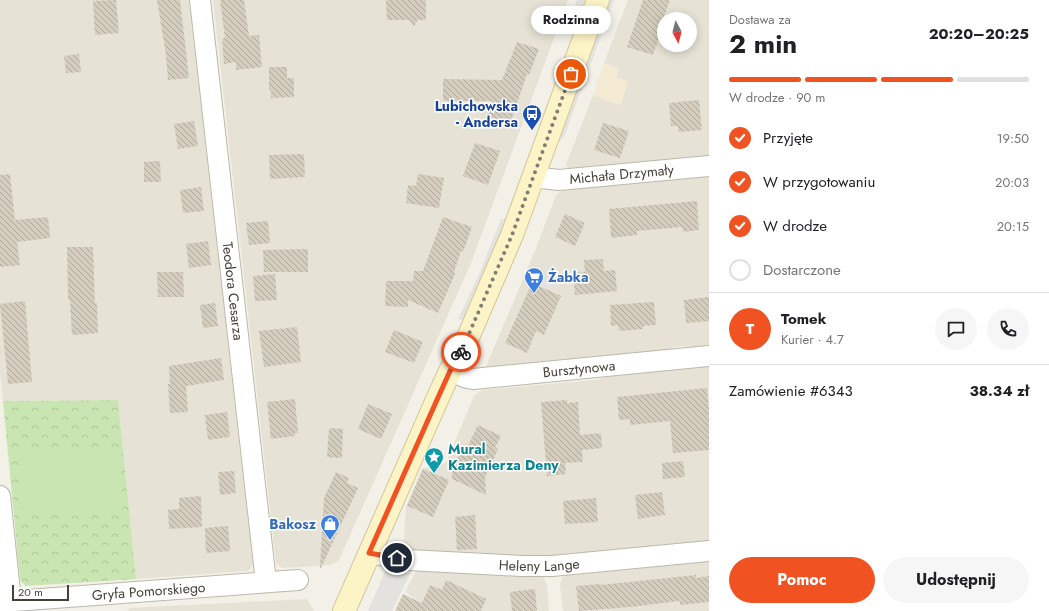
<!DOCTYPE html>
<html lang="pl">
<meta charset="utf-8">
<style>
body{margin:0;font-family:Jost,sans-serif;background:#f6f6f6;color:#202124;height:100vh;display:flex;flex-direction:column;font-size:15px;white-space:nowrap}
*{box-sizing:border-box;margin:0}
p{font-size:13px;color:#757577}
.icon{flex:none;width:22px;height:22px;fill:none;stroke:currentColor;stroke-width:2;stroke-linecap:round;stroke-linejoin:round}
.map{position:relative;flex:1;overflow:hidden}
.details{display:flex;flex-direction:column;background:#fff;width:340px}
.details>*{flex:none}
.needle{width:26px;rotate:173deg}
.tools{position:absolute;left:657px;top:12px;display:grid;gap:8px}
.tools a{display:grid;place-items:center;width:40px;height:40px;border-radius:50%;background:#fff;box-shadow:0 2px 10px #0003;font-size:20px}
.scale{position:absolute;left:12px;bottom:10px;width:57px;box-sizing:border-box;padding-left:4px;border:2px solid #454136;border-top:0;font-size:11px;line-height:14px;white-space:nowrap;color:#454136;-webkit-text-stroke:3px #fff;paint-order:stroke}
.pin{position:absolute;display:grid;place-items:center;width:34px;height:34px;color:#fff;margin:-17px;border:2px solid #fff;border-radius:50%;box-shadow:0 1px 4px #0007}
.courier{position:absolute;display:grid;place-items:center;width:40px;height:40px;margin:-20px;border:3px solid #f05321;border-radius:50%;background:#fff;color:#222;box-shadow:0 1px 5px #0007}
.bubble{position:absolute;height:28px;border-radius:14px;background:#fff;box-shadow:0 2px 10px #0003;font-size:13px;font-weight:700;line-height:28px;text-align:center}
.summary em{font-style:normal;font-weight:700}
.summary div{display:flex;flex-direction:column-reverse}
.summary{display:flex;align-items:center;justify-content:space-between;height:68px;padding:0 20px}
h1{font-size:26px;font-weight:700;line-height:30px}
.bar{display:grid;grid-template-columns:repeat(4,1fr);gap:6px 4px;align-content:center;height:48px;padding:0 20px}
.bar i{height:5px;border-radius:3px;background:#e0e0e0}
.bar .active{background:#f05321}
.bar p{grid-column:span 4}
.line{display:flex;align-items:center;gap:10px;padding:0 20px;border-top:1px solid #e0e0e0}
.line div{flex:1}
.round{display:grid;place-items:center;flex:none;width:42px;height:42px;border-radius:21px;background:#f6f6f6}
ol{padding:0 20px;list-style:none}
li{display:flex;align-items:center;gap:12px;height:44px}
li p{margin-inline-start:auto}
li .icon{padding:4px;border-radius:50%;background:#f05321;color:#fff;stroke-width:4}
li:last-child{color:#757577}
li i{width:22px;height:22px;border:2px solid #e0e0e0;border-radius:50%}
.primary-button{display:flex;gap:8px;margin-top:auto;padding:8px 20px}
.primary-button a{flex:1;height:46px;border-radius:24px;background:#f05321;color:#fff;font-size:16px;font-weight:700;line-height:46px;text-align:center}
.primary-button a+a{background:#f6f6f6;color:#202124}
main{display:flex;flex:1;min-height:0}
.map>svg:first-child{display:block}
</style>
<main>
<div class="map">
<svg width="709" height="611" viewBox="0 0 709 611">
<defs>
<pattern id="park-crowns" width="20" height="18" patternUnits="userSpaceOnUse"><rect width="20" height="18" fill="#c9e5b1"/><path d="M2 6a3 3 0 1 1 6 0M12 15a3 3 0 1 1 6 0" fill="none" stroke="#aec699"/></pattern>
<pattern id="building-back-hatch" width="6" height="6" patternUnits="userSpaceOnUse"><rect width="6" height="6" fill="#d4cdbd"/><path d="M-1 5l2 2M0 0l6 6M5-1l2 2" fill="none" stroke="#aea89a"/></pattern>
</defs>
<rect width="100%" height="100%" fill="#f2f0e7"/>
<!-- residential -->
<path fill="#e6e2d5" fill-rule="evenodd" d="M0,0h189l64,565 -5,6 -112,8 -18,-179 -115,1 -3,-28z
M213,0h355l-97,263 -132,297 -9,5 -48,3 -6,-5z
M628,0h81v158l-139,13 -4,-6 27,-70 27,10 -4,-27 2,-10 -14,-5zM664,19h26v26h-26z
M709,175v172l-14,1 -5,-2 -17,1 -3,3 -77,7 -108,12 50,-118 21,-56 8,-6z
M709,362v181l-173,18 -127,-8 -5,-13 2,-33 16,-38 24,-6 28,-67 8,-6 113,-10 67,-15z
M709,559v52h-146l-3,-27 4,-11z
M416,571l127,5 4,10 2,25h-110l-17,-8 -17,-11z
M307,599l7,12h-187l3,-3z"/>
<!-- commercial -->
<path fill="#f4e9d3" d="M604,63l15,5 -3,10 12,3 -7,24 -28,-10z"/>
<!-- park -->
<path fill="url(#park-crowns)" d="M118,400l18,179 -111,7 -5,-7 -17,-178z"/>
<!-- pitch -->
<path fill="#c9e5b1" d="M118,450l5,59 -100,6 -4,-63z"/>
<!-- parking -->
<path fill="#e4e2de" d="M577,0h8l-8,23 -8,-1z
M607,0h7l-50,137 -11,10z
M501,219h6l-43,101 -6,-1 20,-42z
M538,270l23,9 -4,11 -24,-9z
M385,571l26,1 -19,39h-24z"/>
<!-- building -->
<path fill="url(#building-back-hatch)" d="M116,0l3,33 -24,2 -2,-34z
M157,0h23l9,78 -21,2 -2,-25z
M220,0h24l5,36 10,-1 3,32 -26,3v-8l-12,2 -2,-25 3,-1z
M386,0h40v20h-8l-4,6 -5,-6h-22z
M643,0h27l-10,28 2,1 -9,26 -26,-8z
M517,42l22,7 -10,26 -2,-1 -17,50 -24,-8 6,-15h-49v-22l59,1z
M79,54l2,18 -15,1 -2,-17z
M269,67h18v11h7v19l-23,1v-8h-2z
M699,100l3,30 -24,2v-6h-7l-2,-23z
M194,121l4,25 -20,3 -4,-25z
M603,123l26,8 -9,27 -26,-8z
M475,143l25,8 -12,34 -25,-9z
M304,154l1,23 -35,2 -1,-24z
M160,161l1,21h-17v-20z
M10,174l5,46 33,-3 2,21 -33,4 3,23 -20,2v-92z
M418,174l26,4 -5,30 -33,-5 2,-18 8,1z
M201,187l3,24 -21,2 -3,-23z
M697,201l2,29 -16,2 -1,-5 -45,4v4l-26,3 -2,-29z
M565,214l20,9 -10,23 -20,-9z
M443,217l29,10 -9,25 -2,-1 -7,21 1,2 -17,39 -30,-13v7l-23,-1 1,-25h27l1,-10h9z
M268,221l2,22 -21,2 -3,-22z
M208,241l3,24 -22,3 -3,-24z
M67,247h26l2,56h2l1,30 -26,2 -2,-35h-2z
M308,249v23h-44l-1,-22z
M603,259l1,12 11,-1 2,21 -42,4 -2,-22 12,-1 -1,-12z
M157,272h26l1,25h-26z
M275,274l2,26 -22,1 -2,-25z
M532,283l29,13 -17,39 -8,-4 -9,22 -22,-10z
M709,297v24l-23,2 -2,-23z
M25,301l7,81 -24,2 -8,-80z
M654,302l2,23 -13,1v3l-24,2 -1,-6 -7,1 -1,-21z
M215,303l3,23 -15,2 -3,-23z
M297,327l4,35 -37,5 -5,-36z
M394,330l29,12 -9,21 -29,-11z
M221,358l3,22 -38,6 2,26 -18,1 -2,-29h2l-1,-18z
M707,388l2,23v39l-36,3 -3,-32 -40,4v-6l-11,1 -2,-23z
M295,399l3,34h-3v3l-24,3 -4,-37z
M567,400v3l11,-1 2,33 21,-2 1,15 -20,2 1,12 -18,1 1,11 -19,2 -6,-74z
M368,404l24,10 -11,25 -23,-10z
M227,412l3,25 -22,3 -3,-25z
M478,425l23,11 -6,12 3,1 -13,28 1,18 -34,-16v-9l10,-22 4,2z
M329,428l14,1 -1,29 -15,-1z
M683,461l2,16 -22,2 -1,-16z
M423,469l26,11 -16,37 -26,-11z
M234,471l2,22 -16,2 -2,-23z
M336,472l13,6 -2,5 11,5 -37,80h-1l4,-70z
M662,492l3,23 -27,4 -3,-24z
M201,496l1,31 -33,2 -1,-19 11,-1v-11z
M596,498l2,24 -33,2 -2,-23z
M475,515l2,34 -20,1 -2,-33z
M228,526l2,25 -24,2 -1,-25z
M696,575v3l13,-2v26l-29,3v-4l-50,6 -51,4 -3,-25 25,-2v1z
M446,580l40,19 -5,12h-86l8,-17 19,9 8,-18 12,5z
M535,589l2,22h-25l-2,-19z"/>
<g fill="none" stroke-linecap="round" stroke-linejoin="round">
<defs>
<g id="street">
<path id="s1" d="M200,0l66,582"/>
<path id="s2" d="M533,177l26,3 150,-14"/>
<path id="s3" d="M450,371l17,7 6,1 236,-23"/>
<path d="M0,496l11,105"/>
<path id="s4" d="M369,553l39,7 114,6h30l157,-15"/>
<path id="s5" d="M0,602l298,-22"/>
</g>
<path id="secondary" d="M344,611l92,-209 14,-31 13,-22 49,-114 86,-235"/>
</defs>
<!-- street casing -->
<use href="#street" stroke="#bdb8aa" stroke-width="22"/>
<!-- secondary casing -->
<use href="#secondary" stroke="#d0c698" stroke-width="24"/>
<!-- street -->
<use href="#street" stroke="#fff" stroke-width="20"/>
<!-- secondary -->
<use href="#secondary" stroke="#fcf4c7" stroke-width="22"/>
</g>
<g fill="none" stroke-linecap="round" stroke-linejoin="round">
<!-- done -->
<path stroke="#827e74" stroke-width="4" stroke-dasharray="0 7.2" d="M461,352l51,-117 59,-161"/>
<!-- route -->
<path stroke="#f05321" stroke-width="5" d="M397,558l-28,-5 67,-151 14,-31 11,-19"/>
</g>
<!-- icons -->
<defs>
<symbol id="bus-pin" viewBox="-11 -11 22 30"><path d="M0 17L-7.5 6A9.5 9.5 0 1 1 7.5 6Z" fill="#1a4fb4" stroke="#fff"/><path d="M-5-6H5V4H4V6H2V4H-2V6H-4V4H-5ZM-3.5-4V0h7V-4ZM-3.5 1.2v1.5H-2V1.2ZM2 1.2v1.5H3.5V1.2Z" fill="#fff"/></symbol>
<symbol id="supermarket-pin" viewBox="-11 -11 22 30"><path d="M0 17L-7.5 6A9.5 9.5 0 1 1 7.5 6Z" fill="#3f7fe0" stroke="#fff"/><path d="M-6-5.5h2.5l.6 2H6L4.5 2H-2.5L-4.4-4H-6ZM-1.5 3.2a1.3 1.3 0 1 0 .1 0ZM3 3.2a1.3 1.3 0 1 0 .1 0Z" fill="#fff"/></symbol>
<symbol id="sight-pin" viewBox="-11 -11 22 30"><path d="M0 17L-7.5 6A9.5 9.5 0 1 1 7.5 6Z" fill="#0f9aa8" stroke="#fff"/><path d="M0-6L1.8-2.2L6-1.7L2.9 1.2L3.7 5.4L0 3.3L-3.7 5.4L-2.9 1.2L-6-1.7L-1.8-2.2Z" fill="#fff"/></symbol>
<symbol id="shop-pin" viewBox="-11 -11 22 30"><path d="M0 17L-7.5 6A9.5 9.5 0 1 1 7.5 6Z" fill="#3f7fe0" stroke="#fff"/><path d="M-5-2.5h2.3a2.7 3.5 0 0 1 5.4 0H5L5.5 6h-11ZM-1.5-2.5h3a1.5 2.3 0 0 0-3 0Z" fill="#fff"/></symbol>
</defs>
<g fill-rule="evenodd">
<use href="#bus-pin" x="521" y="103" width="22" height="30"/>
<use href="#supermarket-pin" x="523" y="266" width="22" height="30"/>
<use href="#sight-pin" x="423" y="446" width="22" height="30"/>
<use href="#shop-pin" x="319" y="513" width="22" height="30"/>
</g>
<g text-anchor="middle" stroke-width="3" stroke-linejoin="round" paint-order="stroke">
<!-- transit labels -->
<g font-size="14" font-weight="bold" fill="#164399" stroke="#fff" text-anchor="end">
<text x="518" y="111">Lubichowska<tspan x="518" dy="16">- Andersa</tspan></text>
</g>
<!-- street labels -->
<g font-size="14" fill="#454136" stroke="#fff">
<text dy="5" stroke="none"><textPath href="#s2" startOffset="89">Michała Drzymały</textPath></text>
<text dy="5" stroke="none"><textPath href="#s1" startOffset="293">Teodora Cesarza</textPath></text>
<text dy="5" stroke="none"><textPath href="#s3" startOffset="131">Bursztynowa</textPath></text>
<text dy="5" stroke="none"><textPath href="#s4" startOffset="171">Heleny Lange</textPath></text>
<text dy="5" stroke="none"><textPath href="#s5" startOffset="149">Gryfa Pomorskiego</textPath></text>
</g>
<!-- shop labels -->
<g font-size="14" font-weight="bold" fill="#366cbe" stroke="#fff" text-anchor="start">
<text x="548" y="282">Żabka</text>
<text x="316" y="529" text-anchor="end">Bakosz</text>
</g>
<!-- culture labels -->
<g font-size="14" font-weight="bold" fill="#0d838f" stroke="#fff" text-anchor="start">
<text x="448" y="454">Mural<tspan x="448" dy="16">Kazimierza Deny</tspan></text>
</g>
</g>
</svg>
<div class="tools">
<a><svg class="needle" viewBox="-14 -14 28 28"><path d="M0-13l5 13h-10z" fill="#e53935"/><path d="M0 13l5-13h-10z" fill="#757577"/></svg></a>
</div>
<div class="scale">20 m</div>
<div class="pin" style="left:571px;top:74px;background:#ea580c"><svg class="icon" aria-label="bag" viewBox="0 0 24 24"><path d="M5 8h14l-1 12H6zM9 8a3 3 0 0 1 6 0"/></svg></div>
<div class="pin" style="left:397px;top:558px;background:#1f2937"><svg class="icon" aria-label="home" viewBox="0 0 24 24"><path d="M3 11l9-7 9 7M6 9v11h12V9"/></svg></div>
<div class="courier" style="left:461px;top:352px"><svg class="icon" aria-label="bike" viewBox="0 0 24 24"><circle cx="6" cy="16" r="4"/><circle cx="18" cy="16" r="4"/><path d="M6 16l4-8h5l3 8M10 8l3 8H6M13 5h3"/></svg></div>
<div class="bubble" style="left:531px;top:6px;width:80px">Rodzinna</div>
</div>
<section class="details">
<div class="summary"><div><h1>2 min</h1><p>Dostawa za</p></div><em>20:20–20:25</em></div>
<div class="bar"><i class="active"></i><i class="active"></i><i class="active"></i><i></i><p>W drodze · 90 m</p></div>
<ol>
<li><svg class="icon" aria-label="check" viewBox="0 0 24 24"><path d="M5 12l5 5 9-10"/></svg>Przyjęte<p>19:50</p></li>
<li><svg class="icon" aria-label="check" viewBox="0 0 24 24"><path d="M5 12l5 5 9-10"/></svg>W przygotowaniu<p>20:03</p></li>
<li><svg class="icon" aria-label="check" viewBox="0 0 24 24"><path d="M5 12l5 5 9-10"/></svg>W drodze<p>20:15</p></li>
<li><i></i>Dostarczone</li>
</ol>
<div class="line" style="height:72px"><b class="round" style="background:#f05321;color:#fff">T</b><div><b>Tomek</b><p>Kurier · 4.7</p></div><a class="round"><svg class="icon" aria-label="chat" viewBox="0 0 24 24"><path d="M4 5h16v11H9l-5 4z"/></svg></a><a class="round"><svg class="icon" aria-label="phone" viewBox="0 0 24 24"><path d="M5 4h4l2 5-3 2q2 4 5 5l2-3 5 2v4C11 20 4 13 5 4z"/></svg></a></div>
<div class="line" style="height:52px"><div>Zamówienie #6343</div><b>38.34 zł</b></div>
<div class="primary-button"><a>Pomoc</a><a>Udostępnij</a></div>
</section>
</main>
